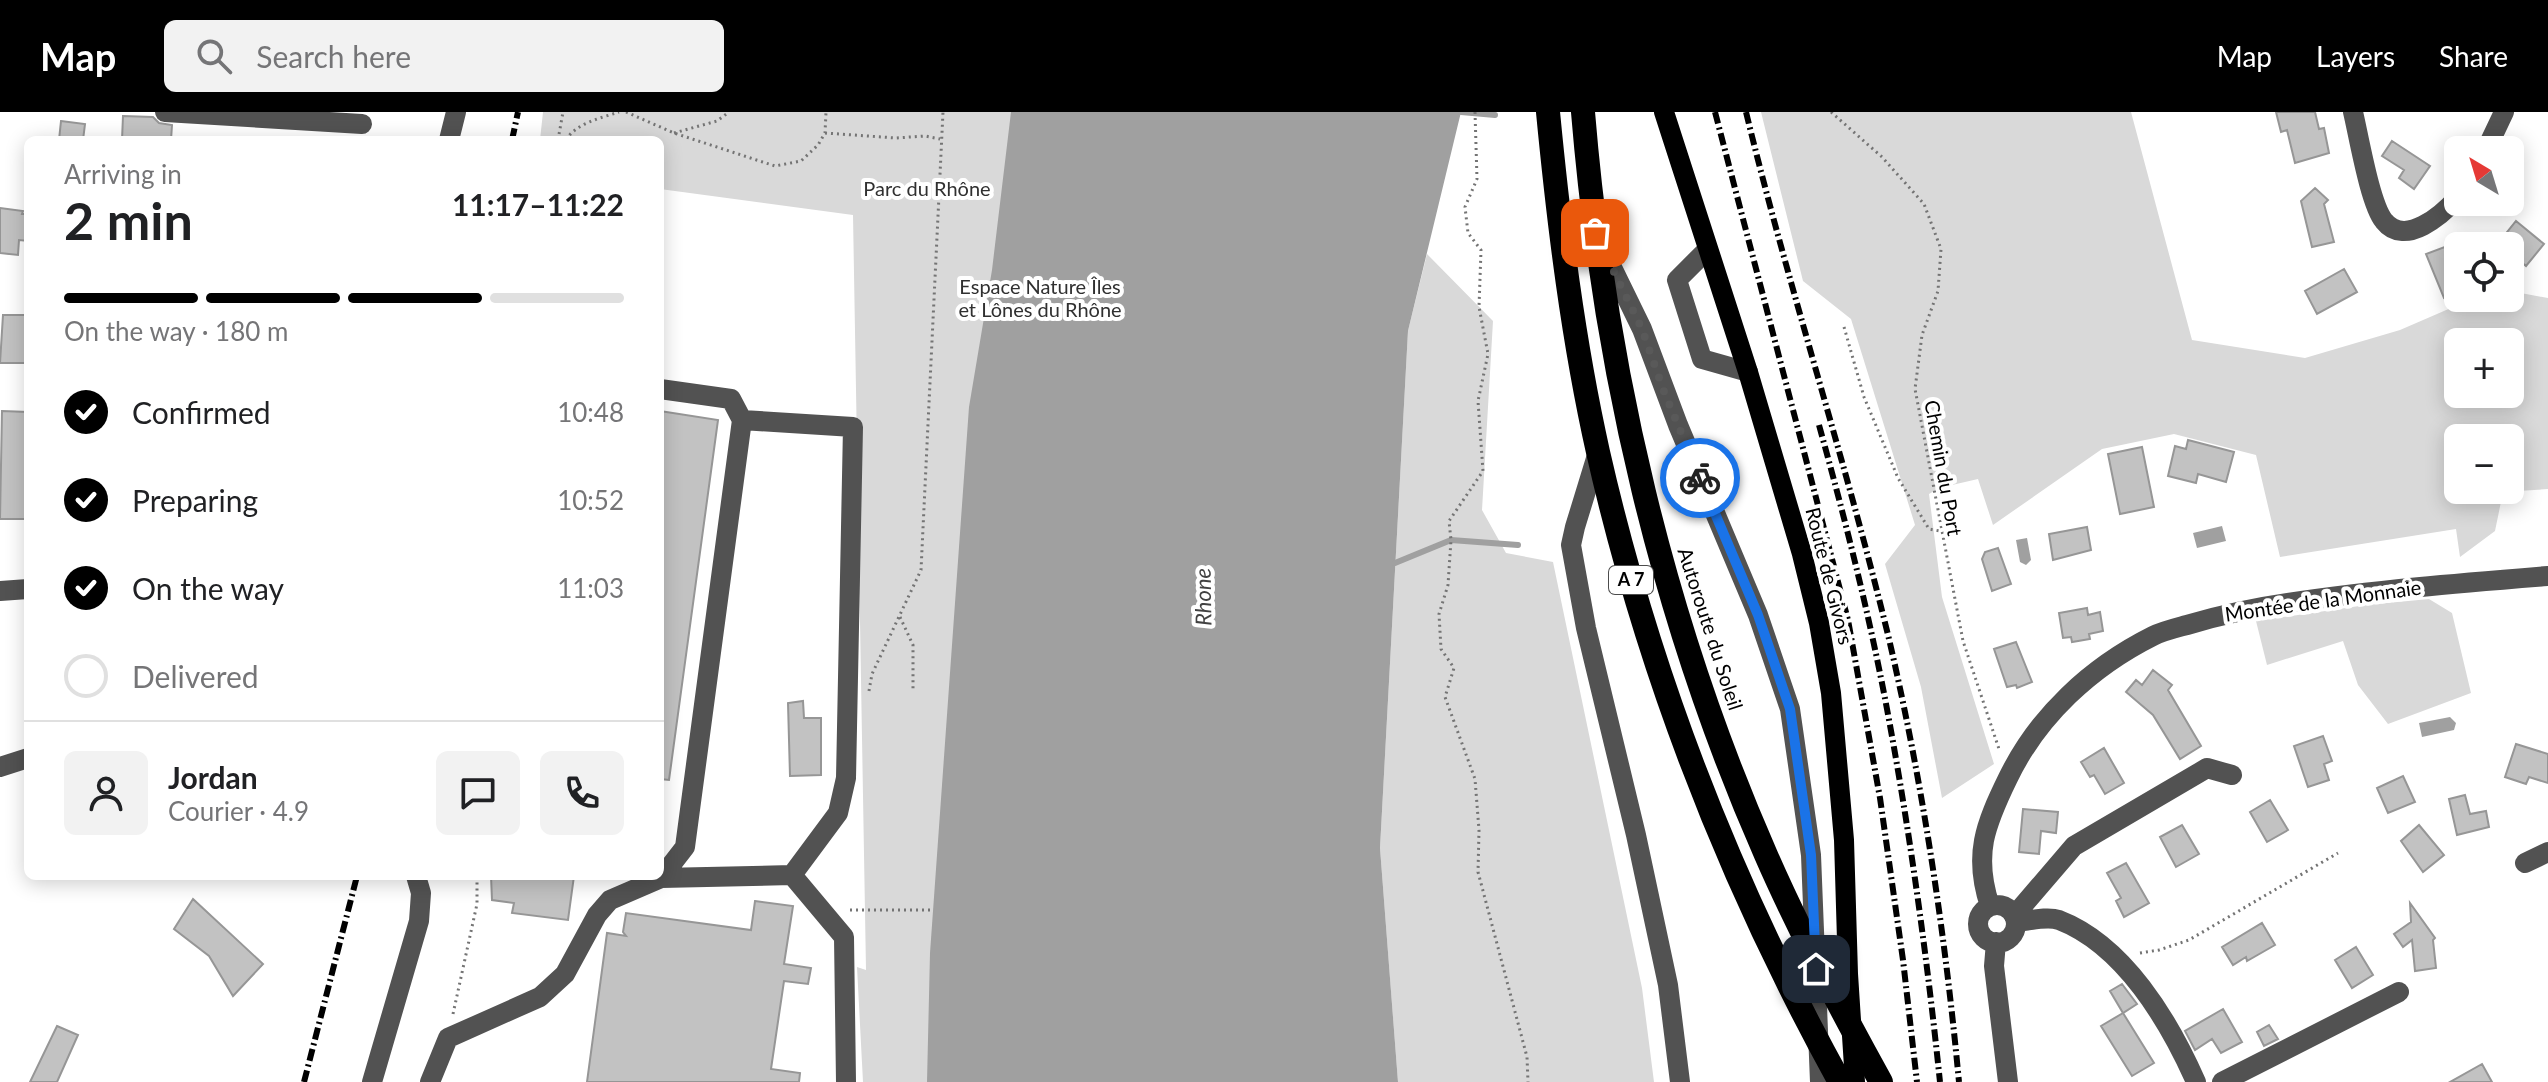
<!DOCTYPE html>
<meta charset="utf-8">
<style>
body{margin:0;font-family:Lato,sans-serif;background:#f2f2f2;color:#202124;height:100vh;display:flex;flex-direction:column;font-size:30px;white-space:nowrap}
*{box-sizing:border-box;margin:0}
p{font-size:26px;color:#757577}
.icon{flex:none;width:44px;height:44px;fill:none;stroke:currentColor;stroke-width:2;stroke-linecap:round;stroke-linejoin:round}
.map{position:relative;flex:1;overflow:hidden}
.drawer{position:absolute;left:24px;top:24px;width:640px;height:744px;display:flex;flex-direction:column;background:#fff;border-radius:12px;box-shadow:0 4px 20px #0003}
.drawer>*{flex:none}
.needle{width:52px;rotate:322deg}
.buttons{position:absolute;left:2444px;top:24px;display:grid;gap:16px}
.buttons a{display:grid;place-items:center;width:80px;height:80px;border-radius:12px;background:#fff;box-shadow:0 4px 20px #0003;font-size:40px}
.pin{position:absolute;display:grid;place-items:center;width:68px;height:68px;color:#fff;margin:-34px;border-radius:16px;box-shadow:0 4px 12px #0006}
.courier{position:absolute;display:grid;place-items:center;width:80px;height:80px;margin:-40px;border:6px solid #1a73e8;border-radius:50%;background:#fff;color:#222;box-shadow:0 2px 10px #0007}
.overview em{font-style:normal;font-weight:700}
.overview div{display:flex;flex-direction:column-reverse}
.overview{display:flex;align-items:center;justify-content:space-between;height:136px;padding:0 40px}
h1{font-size:52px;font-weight:700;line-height:60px}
.bar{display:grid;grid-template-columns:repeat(4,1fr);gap:12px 8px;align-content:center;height:96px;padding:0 40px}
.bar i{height:10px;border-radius:6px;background:#e0e0e0}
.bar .active{background:#000}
.bar p{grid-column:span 4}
.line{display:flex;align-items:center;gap:20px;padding:0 40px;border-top:2px solid #e0e0e0}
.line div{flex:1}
.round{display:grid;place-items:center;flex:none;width:84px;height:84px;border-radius:12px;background:#f2f2f2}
ol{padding:0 40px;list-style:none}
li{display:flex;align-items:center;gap:24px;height:88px}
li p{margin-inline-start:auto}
li .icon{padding:8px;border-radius:50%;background:#000;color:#fff;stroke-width:4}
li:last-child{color:#757577}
li i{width:44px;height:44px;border:4px solid #e0e0e0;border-radius:50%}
header{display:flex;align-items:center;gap:48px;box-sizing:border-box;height:112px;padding:0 40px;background:#000;color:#fff}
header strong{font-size:38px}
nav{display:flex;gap:44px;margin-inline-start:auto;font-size:28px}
.search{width:560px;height:72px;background:#f2f2f2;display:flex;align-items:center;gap:20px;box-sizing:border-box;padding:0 28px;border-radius:12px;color:#757577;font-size:30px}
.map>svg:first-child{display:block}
</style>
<header>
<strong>Map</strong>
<div class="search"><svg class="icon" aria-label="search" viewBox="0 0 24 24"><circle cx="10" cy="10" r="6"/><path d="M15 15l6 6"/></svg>Search here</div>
<nav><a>Map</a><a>Layers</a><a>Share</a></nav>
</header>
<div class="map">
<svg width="2548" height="970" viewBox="0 0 2548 970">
<rect width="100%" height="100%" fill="#fff"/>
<!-- green -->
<path fill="#d9d9d9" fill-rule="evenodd" d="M543,0h696l-68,970h-308l-6,-115 9,3 -13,-755 -193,-26v-49h-120z
M1761,0h370l61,228 113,18 95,-28 74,-32h36v-7l38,7v191l-45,3 -8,39 -35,26 -4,-28 -176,28 -24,-102 -82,-21 -72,15 -109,76 -15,-46 -39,9 -10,6 13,103 52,167 -52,34 -21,-111 -36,-123 30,-39 -64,-206 -48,-38zM2510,230v52h-52v-52zM2458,326h52v52h-52z
M1427,142l66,67 -11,189 24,43 47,9 89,426 12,94h-256l-18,-234 28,-517z
M2429,487l23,14 19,80 -83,31 -30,-39 -15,-44 -76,24 -11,-44 110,-16z"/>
<!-- water -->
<path fill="#a0a0a0" d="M1011,0h450l-53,219 -28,517 18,234h-471l3,-129 39,-546 23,-137z
M2222,414l4,15 -29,7 -4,-15z
M2027,426l4,22 -5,5 -6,-3 -4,-22z
M2450,605l6,6 -2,7 -32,7 -3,-14z"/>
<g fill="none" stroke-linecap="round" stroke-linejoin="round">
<!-- stream -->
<path stroke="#a0a0a0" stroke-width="6" d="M1461,0l34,3
M1395,451l56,-23 67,5"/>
</g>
<!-- building -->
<path fill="#c2c2c2" stroke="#969696" stroke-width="2" d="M2276,0h39l4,17 5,-1 5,25 -34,10 -8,-33 -6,2z
M123,4l30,1 6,6 13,2 -1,15h-49z
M61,9l24,3 -2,16h-24z
M2392,29l38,25 -16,23 -15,-11 5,-8 -22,-14z
M2315,76l13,12 -4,4 10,38 -22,5 -11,-46z
M0,96l23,3 -1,3h6v27l-9,-1 -1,15 -18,-2z
M2516,109l28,23 -18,22 -13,-11 2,-2 -5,-7 -10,-5z
M2450,133l8,19v29l-14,5 -18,-44z
M2344,157l13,23 -40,22 -12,-23z
M3,203h25v48h-28z
M2,299l26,1v107h-28z
M660,299l58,9 -49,360 -9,-1z
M2188,328l46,12 -8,30 -28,-8 -2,9 -28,-7 7,-30 11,3z
M2142,335l12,60 -34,7 -12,-60z
M2087,415l4,23 -38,10 -4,-26z
M1998,436l13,36 -19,7 -10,-32 3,-7z
M2087,496l1,7 12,-3 3,19 -14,3 1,5 -18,3 -1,-5 -8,1 -4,-25z
M2016,530l16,40 -15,6 -1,-3 -9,2 -13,-38z
M2153,558l19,15 -4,5 33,56 -21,13 -27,-44 -27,-23 10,-12 6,5z
M803,589l1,17h17v57l-31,1 -2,-73z
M2323,624l9,25 -8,3 5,16 -21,7 -14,-41z
M2516,632l32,10v29l-19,-6 -3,7 -21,-7z
M2104,636l20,35 -19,11 -11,-19 -4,2 -9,-15z
M2403,664l12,26 -27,11 -11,-25z
M2465,683l5,19 16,-3 3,16 -32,8 -8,-36z
M2270,688l18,30 -21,12 -17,-30z
M2023,697l35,3 -2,21 -15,-2 -2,23 -20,-2z
M2182,713l17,29 -23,13 -16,-30z
M2419,713l25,30 -21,17 -22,-31z
M2126,751l23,40 -25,14 -8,-16 5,-3 -14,-25z
M491,764h83l-6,44 -56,-7 2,-10 -22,-3z
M193,787l70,65 -30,32 -24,-40 -35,-27z
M755,789l38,5 -9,58 27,4 -3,16 -24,-3 -13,88 29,4 -1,9h-212l20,-149 19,3 -3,-4 3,-19 125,17z
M2410,791l25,35 -2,2 3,28 -21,3 -3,-31 -9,7 -9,-13 17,-12z
M2262,811l13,22 -28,16 -1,-4 -13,8 -11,-18z
M2356,835l17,28 -21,13 -17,-28z
M2122,872l15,20 -14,9 -13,-22z
M2223,897l19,33 -21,11 -9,-14 -17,11 -10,-19z
M2123,901l31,50 -22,13 -31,-50z
M2269,913l9,14 -14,7 -7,-14z
M57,914l21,9 -21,47h-27z
M2482,952l10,18h-42z"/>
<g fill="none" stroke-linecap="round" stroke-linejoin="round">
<!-- path -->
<path stroke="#747474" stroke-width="3" stroke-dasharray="2 4" stroke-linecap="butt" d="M626,0l48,21 101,33 26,-5 17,-16 7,-12 1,-21
M1475,0l2,67 -12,28 3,26 13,17 -2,57 9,47 -10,47 5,70 -34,50 2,19 -3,45 -9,29 2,35 13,19 -9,29 30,82 4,51 -1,42 49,185 1,25
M1831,0l51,45 42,47 17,45 -3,42 -16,44 -7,54 48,252 37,111
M674,21l43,-12 12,-9
M825,21l71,5 29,-2 15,3
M558,28l5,-28
M566,28c10,-17 35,-22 53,-28
M1844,215l20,70 34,81 31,51 11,2
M900,505l13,28v45
M869,579l3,-17 49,-104 22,-458
M850,798h80
M2140,841l19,-3 30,-10 149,-87
M453,902l24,-110v-28"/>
<!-- minor -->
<path stroke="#525252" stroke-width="20" d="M165,0l197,12
M2353,0c6,25 17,92 31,109 21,27 59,-7 74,-24
M449,28l7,-28
M2486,38l18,-38
M1603,137l39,80 36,96 80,190 32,94 21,146 9,227
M1707,138l-30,30 25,79 46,13
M742,308l111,7 -7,351 -8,35 -46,62
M1598,340l-23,75 -4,18 15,83 50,207 32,150 12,97
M0,479l28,-2
M0,655l28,-9
M2525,751l23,-11
M661,766l131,-3 52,62 2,145
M1978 812a19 19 0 1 1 38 0a19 19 0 1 1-38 0Z
M1990,794c-17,-51 -5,-81 18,-128 30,-62 83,-111 145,-142 10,-5 23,-8 34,-11 34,-10 66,-17 101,-22 86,-13 173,-20 260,-27
M2014,804l60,-70 133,-78 25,7
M2016,810c12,-1 31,-6 43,-2 65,25 110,101 137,162
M1996,830l-2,24 14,116
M372,970l47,-161 2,-28 -5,-17
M430,970l18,-44 92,-41 25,-23 32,-59 13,-15 51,-22 24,-31 57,-427 -11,-21 -71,-10
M2222,970l177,-90"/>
<!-- major -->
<path stroke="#000" stroke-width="20" d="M1664,0l84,260 54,182 17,69 12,70 13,147 4,134 7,108"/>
<!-- highway -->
<path stroke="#000" stroke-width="24" d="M1548,0c11,114 25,228 50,340 50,220 133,433 242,630
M1583,0c21,255 80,509 183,743 34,78 74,153 115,227"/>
<!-- rail -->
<path stroke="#000" stroke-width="6" stroke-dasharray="12 4 2 4" stroke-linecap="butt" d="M1715,0l133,508 32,178 23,162 14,122
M1746,0c43,177 100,350 143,527 34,146 56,294 70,443
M512,28l6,-28
M1819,313c26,94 50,188 68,284 23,123 40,248 53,373
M304,970l53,-206"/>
</g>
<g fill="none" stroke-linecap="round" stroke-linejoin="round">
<!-- done -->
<path stroke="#595959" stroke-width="8" stroke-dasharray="0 14.4" d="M1595,121l47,96 21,60 37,89"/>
<!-- route -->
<path stroke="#1a73e8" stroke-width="10" d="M1700,366l58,137 32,94 21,146 5,114"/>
</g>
<g text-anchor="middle" stroke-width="8" stroke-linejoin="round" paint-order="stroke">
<!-- shield labels -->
<rect fill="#fff" stroke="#4c4c4c" stroke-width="2" x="1609" y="454" width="44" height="28" rx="6"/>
<g font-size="18" font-weight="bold" fill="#000">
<text x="1631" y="474">A 7</text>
</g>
<!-- park labels -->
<g font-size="20" fill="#303030" stroke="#fff">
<text x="927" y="84">Parc du Rhône</text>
<text x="1040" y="182">Espace Nature Îles<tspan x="1040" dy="23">et Lônes du Rhône</tspan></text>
</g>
<!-- street labels -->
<g font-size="20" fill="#000" stroke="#fff">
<text transform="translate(1943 356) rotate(80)" y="7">Chemin du Port</text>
<text transform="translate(1829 464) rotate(76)" y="7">Route de Givors</text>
<text transform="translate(2323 489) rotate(-8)" y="7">Montée de la Monnaie</text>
<text transform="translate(1710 517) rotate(72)" y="7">Autoroute du Soleil</text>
</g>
<!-- water labels -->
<g font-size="22" font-style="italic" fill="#414141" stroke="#fff">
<text transform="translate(1203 485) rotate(-91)" y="8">Rhone</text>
</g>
</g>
</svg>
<div class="buttons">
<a><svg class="needle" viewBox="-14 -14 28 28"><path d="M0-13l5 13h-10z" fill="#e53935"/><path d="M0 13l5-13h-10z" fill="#757577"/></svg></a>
<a><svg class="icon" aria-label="locate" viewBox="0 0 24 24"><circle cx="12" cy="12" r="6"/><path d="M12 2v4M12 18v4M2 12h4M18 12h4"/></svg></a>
<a>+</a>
<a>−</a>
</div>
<div class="pin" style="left:1595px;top:121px;background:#ea580c"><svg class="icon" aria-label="bag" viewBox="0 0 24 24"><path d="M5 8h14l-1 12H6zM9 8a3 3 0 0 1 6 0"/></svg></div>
<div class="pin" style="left:1816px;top:857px;background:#1f2937"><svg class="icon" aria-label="home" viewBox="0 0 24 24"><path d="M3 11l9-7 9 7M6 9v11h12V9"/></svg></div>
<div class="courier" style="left:1700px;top:366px"><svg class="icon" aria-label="bike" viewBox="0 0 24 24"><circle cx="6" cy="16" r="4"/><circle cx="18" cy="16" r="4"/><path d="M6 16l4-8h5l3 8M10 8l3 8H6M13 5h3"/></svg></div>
<section class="drawer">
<div class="overview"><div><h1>2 min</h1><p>Arriving in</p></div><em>11:17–11:22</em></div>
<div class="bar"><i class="active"></i><i class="active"></i><i class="active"></i><i></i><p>On the way · 180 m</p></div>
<ol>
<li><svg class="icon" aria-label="check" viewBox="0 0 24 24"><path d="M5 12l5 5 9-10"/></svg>Confirmed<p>10:48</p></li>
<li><svg class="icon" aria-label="check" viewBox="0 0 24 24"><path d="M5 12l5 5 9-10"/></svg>Preparing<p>10:52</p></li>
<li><svg class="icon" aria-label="check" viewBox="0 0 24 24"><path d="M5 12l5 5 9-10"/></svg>On the way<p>11:03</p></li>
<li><i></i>Delivered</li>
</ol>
<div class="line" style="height:144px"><a class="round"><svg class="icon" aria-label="person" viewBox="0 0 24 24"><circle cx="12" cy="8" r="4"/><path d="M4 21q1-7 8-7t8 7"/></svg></a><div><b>Jordan</b><p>Courier · 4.9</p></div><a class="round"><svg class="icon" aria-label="chat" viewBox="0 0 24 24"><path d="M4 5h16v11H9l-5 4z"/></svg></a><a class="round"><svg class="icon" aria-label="phone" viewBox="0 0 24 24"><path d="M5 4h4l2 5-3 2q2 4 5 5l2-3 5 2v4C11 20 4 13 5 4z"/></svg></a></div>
</section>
</div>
